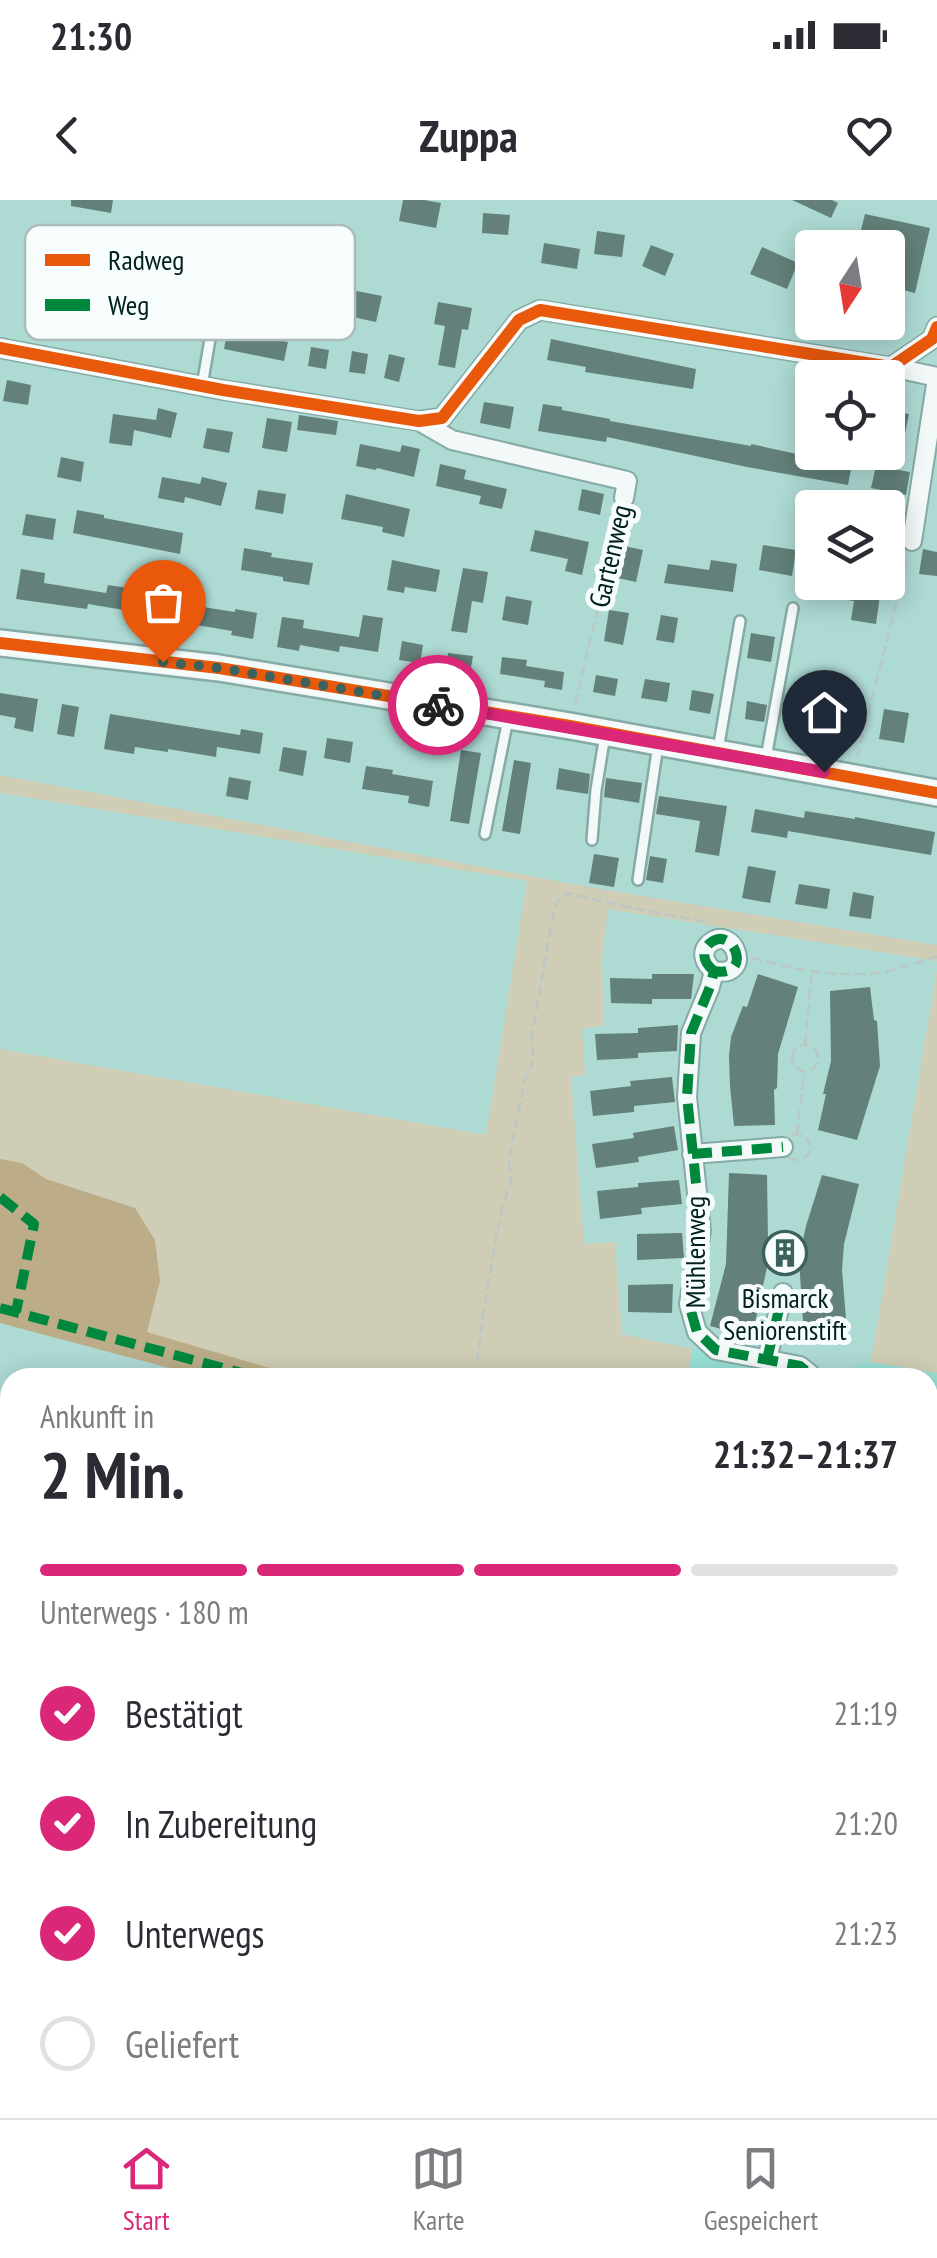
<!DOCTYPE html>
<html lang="de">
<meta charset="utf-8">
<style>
body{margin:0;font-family:"PT Sans Narrow",sans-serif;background:#f7f7f7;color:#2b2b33;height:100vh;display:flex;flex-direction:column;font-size:38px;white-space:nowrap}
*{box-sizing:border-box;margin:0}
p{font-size:32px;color:#7c7c81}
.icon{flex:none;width:55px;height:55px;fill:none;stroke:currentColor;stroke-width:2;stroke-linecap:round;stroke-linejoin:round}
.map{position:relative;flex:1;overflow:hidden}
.details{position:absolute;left:0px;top:1168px;width:938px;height:752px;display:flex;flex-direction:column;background:#fff;border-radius:30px 30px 0 0;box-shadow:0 5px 25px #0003}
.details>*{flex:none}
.needle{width:65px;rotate:192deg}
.tools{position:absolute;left:795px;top:30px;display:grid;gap:20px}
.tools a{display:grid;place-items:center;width:110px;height:110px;border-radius:10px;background:#fff;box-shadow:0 5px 25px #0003;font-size:50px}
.pin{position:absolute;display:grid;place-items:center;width:85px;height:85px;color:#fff;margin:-102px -42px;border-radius:50% 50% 50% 0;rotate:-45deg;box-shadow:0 0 10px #0007}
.pin .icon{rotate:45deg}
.courier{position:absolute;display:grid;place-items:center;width:100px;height:100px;margin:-50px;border:8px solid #db2777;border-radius:50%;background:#fff;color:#222;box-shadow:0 2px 12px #0007}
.summary em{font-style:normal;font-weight:700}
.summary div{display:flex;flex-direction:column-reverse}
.summary{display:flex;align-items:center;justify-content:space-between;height:170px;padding:0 40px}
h1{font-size:65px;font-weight:700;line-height:75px}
.bar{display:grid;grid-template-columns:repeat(4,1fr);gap:15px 10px;align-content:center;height:120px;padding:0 40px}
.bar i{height:12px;border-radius:8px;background:#e1e1e2}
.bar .selected{background:#db2777}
.bar p{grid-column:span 4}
ol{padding:0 40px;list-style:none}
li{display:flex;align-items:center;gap:30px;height:110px}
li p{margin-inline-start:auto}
li .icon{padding:10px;border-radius:50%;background:#db2777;color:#fff;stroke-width:4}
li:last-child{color:#7c7c81}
li i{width:55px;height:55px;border:5px solid #e1e1e2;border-radius:50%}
.status{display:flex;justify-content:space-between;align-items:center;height:70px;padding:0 50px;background:#fff;direction:ltr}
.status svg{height:28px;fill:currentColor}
header{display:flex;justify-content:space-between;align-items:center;height:130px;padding:0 40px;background:#fff;font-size:45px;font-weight:700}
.menu{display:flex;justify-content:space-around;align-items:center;height:140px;border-top:2px solid #e1e1e2;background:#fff;font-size:28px;color:#7c7c81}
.menu a{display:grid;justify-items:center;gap:5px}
.menu .selected{color:#db2777}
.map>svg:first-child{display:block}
</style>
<div class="status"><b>21:30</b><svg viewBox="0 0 49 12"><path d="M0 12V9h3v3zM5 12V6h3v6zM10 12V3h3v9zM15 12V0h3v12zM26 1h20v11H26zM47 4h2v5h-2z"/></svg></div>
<header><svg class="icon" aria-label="back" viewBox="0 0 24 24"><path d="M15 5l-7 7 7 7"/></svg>Zuppa<svg class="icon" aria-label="heart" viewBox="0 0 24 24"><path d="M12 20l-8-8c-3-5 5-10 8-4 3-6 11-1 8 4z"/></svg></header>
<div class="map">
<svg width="937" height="1918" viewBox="0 0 937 1918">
<rect width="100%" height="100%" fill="#aedad4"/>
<!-- built -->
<path fill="#98e0d6" d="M692,1149l134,25 45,-12 66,11v243l-9,-2v-236h-240z"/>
<!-- green -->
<path fill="#d0cdb6" d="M0,575l572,109 365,61v16l-329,-52 -6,51 2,66 -22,2 3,47 -14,2 13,167 31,-2 7,92 70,15 -4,28h-388l-154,-45 -11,-124 -89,-29 -24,-16 -22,-4v-110l486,86 41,-254 -527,-88z
M937,769v404l-66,-11z
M0,1899l10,1v10h82l70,8h-162z"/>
<!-- forest -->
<path fill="#bcad88" d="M0,959l22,4 24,16 89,29 20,32 5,41 -13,51 153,45h-97l-203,-54z"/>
<!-- building -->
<path fill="#63817a" d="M71,0h42l-2,13 -40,-7z
M403,0h21l17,3 -5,25 -37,-7z
M792,0h40l6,3 -7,15z
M483,13l27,2 -2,20 -26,-2z
M865,14l65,14 -15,65 -20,-5 10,-47 -44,-11z
M597,31l28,4 -3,22 -28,-3z
M544,43l36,6 -3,20 -36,-6z
M651,45l23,9 -9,22 -23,-10z
M762,47l36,16 -11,26 -37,-15z
M312,72l32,6 -2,10 40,8 -6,26 -28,-6 2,-11 -43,-8z
M438,102l34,6 -4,22 -6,-1 -7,39 -17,-3 7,-39 -11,-2z
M176,116l23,4 -4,21 -23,-4z
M227,131l61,11 -4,19 -60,-12z
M551,139l145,30 -3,20 -108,-17 1,-5 -39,-7z
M311,147l18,3 -3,19 -18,-3z
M352,151l16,3 -3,20 -16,-2z
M389,154l16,4 -6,24 -15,-4z
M807,172h5v39l-12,-2z
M7,180l24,5 -3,20 -25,-4z
M484,202l30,5 -4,22 -30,-6z
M543,204l19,3v3l48,9v2l141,25v-2l83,18 1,-7 18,3 -5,27 -101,-18 -140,-30 -1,5 -68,-11z
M158,208l19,5 -6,25 -37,-8 -2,16 -23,-3 4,-29 43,6z
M888,210l21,4 -4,20 -17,-4z
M299,215l39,6 -2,14 -39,-5z
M267,218l25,4 -5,30 -25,-4z
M207,228l26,4 -4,21 -26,-5z
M360,244l40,8 2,-7 18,4 -6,28 -37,-9 -1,2 -20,-4z
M61,257l23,5 -3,20 -24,-5z
M440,264l26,6 -2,9 43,10 -5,20 -23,-5 2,-8 -45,-10z
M876,266l34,6 -4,23 -35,-7z
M162,277l38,7 2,-7 25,6 -6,23 -36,-9 -1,6 -26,-5z
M582,289l22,5 -4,21 -22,-5z
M258,290l28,4 -3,20 -28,-5z
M346,294l64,15 -6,28 -22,-5 1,-5 -42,-8z
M77,310l27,5v3l79,15 -3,21 -107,-21z
M26,314l30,5 -3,21 -31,-5z
M535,330l54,12 -7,33 -17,-4 3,-12 -38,-8z
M763,345l33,5 -4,26 -33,-6z
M624,346l19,4 -7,32 -18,-4z
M244,348l28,5 -1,4 42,6 -4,22 -26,-4v-4l-42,-7z
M923,349l14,3v24l-18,-2z
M392,360l48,10 -4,22 -31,-5 -1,6 -17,-3z
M711,360l26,4 -4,28 -69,-9 4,-19 41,6z
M463,368l25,4 -5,31 -11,-2 -5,32 -16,-2z
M21,369l24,4 -1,10 62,10 2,-8 20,3 -4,22 -36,-6 -1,5 -71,-10z
M822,382h23l36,6 -5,36 -25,-4 3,-19 -34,-5z
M506,396l26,5 -4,24 -26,-5z
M158,400l77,12v-3l22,4 -4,26 -22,-4 1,-4 -77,-13z
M609,410l20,3 -6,32 -19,-4z
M363,415l20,3 -5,34 -38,-6 -1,6 -39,-7 -1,6 -22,-4 5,-30 22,3 -1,8 56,9z
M661,415l17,3 -4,25 -18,-3z
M751,433l24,4 -4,25 -24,-4z
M402,441l21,4 -3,18 -21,-3z
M448,453l25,3 -3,17 -24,-4z
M502,457l25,3 -1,6 38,6 -2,18 -18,-3 1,-6 -45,-7z
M596,475l22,4 -3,17 -22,-4z
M645,479l25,4 -3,19 -26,-4z
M692,490l22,4 -4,20 -21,-4z
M0,493l38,6 -5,33 -19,-4 2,-10 -16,-3z
M747,501l20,4 -3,17 -19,-3z
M62,504l17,3 -5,30 -17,-3z
M800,506l19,2 -1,4 35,6 -3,20 -53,-11z
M884,509l25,4 -5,30 -25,-4z
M110,514l130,21 1,-6 22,4 -3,21 -43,-7 -1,10 -48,-8v3l-33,-5 -1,7 -30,-5z
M327,538l26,4 -3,21 -26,-5z
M283,547l24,4 -4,25 -24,-5z
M461,550l20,3 -12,71 -19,-3z
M514,560l17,3 -11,71 -18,-3z
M366,566l27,4 -1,4 41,7 -4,26 -21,-4 1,-7 -47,-7z
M559,568l31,6 -2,20 -32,-5z
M229,577l22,4 -3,19 -22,-4z
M606,578l36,5 -3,20 -35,-6z
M659,596l68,10 -8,50 -24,-4 5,-31 -44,-7z
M755,609l49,9 1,-7 50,8v-2l80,15 -4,23 -143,-24 -1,7 -36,-6z
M594,654l25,4 -5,29 -25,-4z
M650,656l17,3 -4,24 -17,-3z
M748,666l28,5 -6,32 -28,-5z
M799,684l31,5 -3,20 -32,-5z
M853,692l21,4 -3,23 -22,-3z
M652,774h42l-3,25h-39v5l-41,-1 -1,-25 42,1z
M758,774l40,13 -20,67 -1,34 -3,2 1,35 -41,1 -4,-40 -1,-30 2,-19 12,-31 4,1z
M870,787l4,33 3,1 3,45 -23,74 -39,-10 8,-36h-3l8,-33 -1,-70z
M678,825l-1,26 -39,2v5l-41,2 -2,-26 43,-1v-5z
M672,877l3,25 -41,4v6l-41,4 -3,-25 41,-5 -1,-5z
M674,926l4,24 -40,7 1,5 -43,6 -4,-24 42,-6 -1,-5z
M729,973l38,2 1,66 18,3h16l4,-18 16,-51 37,9 -15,60 -2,26 5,61 -43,5 -5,-76 -30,-2 -17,79 -42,-11 16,-62z
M679,980l3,24 -41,4 1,6 -42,5 -3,-28 41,-4v-4z
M682,1033l2,25 -47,2v-26z
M673,1084l-1,29 -44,-1v-27z"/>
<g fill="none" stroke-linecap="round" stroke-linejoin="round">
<defs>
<path id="lane" d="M202,186l15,-88 7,-13
M718,550l22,-129
M766,558l27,-150
M485,634l23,-115
M592,640l4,-50 9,-55
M638,680l20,-135"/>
<path id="street" d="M0,148l223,42 196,31 23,-3 77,-98 21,-10 351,57 41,-28 5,-12
M891,167l46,10
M419,221l33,19 175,41 -3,17
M912,341l25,-163
M714,771c-9,-7 -14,-18 -5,-27 24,-22 46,35 5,27l-4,16 -19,46 -4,64 14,134 -12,73 8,28 19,18 84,16 10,8 1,4
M692,954l91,-7
M767,1159l16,-66
M928,1303l9,2
M928,1755l9,1
M836,1910l5,8"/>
<path id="secondary" d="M0,443l219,25 351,58 367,67
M0,1883l10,1
M242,1910l85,8"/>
</defs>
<!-- lane casing -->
<use href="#lane" stroke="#86aaa5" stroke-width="14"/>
<!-- street casing -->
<use href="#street" stroke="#86aaa5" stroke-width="22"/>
<!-- secondary casing -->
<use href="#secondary" stroke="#86aaa5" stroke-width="30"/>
<!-- path -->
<path stroke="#bac7c6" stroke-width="2.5" stroke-dasharray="10 5" stroke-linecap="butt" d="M575,505l45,-191
M857,558l51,-201
M752,758c42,11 88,21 132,14 18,-3 35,-11 53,-15
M805,844l7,-72
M792 858a13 13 0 1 1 26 0a13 13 0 1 1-26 0Z
M784 947a13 13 0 1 1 26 0a13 13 0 1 1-26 0Z
M797,934l7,-61
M475,1178l8,-62 17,-100 11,-36 -2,-18 15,-79 10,-23 -3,-21 23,-129 5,-12 9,-5 59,14 80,15 1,4"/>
<!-- lane -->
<use href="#lane" stroke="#f3f9f9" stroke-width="9"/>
<!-- street -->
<use href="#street" stroke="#f3f9f9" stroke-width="18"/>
<!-- secondary -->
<use href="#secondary" stroke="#f3f9f9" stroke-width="25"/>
<!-- quiet -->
<path stroke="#00873e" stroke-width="10" stroke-dasharray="20 10" stroke-linecap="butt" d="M714,771c-9,-7 -14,-18 -5,-27 24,-22 46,35 5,27l-4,16 -19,46 -4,64 14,134 -12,73 8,28 19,18 84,16 10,8
M692,954l91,-7
M0,997l34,27 -18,88
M0,1108l260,70
M767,1159l16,-66
M836,1910l5,8"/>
<defs>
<path id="cycleway" d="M0,148l223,42 196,31 23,-3 77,-98 21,-10 351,57 41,-28 5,-12
M0,443l219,25 351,58 367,67"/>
</defs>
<!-- cycleway casing -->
<use href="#cycleway" stroke="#f6fdfc" stroke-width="19"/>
<!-- cycleway -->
<use href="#cycleway" stroke="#e8590c" stroke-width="12"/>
</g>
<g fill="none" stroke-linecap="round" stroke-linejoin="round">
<!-- done -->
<path stroke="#3d615d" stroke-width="10" stroke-dasharray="0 18" d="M163,462l56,6 219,37"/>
<!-- route -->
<path stroke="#db2777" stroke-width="12" d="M438,505l386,67"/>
</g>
<!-- icons -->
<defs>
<symbol id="building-ring" viewBox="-11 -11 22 22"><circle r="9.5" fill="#f6fdfc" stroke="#3d615d" stroke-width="1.5"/><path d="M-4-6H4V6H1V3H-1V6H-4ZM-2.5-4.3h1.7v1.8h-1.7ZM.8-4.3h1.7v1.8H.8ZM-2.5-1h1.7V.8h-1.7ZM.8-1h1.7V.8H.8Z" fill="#3d615d"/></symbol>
</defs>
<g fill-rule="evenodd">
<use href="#building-ring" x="760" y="1028" width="50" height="50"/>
</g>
<g text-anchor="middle" stroke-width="10" stroke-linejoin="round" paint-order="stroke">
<!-- street labels -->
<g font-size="28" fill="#00201d" stroke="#f6fdfc">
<text transform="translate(610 356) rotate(-77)" y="10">Gartenweg</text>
<text transform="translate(695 1052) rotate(-90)" y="10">Mühlenweg</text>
</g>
<!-- poi labels -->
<g font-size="28" fill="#00201d" stroke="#f6fdfc">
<text x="785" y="1108">Bismarck<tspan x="785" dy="32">Seniorenstift</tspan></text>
</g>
</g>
<!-- legend -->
<rect x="25" y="25" width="330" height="115" rx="15" fill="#f6fdfc" stroke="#acbbb9" stroke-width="2.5"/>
<rect x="45" y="54" width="45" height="12" fill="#e8590c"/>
<rect x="45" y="99" width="45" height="12" fill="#00873e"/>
<g font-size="28" fill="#00201d">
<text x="108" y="70">Radweg</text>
<text x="108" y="115">Weg</text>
</g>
</svg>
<div class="tools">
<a><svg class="needle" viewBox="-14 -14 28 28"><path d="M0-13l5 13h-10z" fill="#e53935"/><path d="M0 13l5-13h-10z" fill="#7c7c81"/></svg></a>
<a><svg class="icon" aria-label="locate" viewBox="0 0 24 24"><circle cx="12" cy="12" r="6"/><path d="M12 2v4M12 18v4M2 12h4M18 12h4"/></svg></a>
<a><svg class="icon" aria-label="layers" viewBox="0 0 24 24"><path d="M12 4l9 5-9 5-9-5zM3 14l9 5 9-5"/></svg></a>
</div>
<div class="pin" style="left:163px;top:462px;background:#ea580c"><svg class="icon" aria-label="bag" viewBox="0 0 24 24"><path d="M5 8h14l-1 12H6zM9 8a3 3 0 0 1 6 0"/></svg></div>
<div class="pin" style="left:824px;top:572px;background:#1f2937"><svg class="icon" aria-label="home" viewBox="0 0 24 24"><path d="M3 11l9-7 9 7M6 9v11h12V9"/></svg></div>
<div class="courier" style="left:438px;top:505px"><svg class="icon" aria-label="bike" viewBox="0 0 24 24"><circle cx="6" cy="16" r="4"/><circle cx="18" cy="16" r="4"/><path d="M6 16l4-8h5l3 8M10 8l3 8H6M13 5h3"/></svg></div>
<section class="details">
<div class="summary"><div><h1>2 Min.</h1><p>Ankunft in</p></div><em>21:32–21:37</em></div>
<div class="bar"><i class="selected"></i><i class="selected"></i><i class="selected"></i><i></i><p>Unterwegs · 180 m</p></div>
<ol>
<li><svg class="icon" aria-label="check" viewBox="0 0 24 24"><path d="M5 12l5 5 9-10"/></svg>Bestätigt<p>21:19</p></li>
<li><svg class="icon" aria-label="check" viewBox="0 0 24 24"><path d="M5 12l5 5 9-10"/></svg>In Zubereitung<p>21:20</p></li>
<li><svg class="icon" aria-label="check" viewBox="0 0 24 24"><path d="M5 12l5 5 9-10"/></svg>Unterwegs<p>21:23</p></li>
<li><i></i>Geliefert</li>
</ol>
</section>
</div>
<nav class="menu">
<a class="selected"><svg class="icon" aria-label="home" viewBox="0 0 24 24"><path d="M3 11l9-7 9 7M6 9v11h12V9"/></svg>Start</a>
<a><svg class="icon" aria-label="map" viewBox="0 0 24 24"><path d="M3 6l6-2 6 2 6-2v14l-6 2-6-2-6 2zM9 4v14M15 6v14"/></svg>Karte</a>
<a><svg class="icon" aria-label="saved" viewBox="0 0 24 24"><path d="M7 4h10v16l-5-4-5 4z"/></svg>Gespeichert</a>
</nav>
